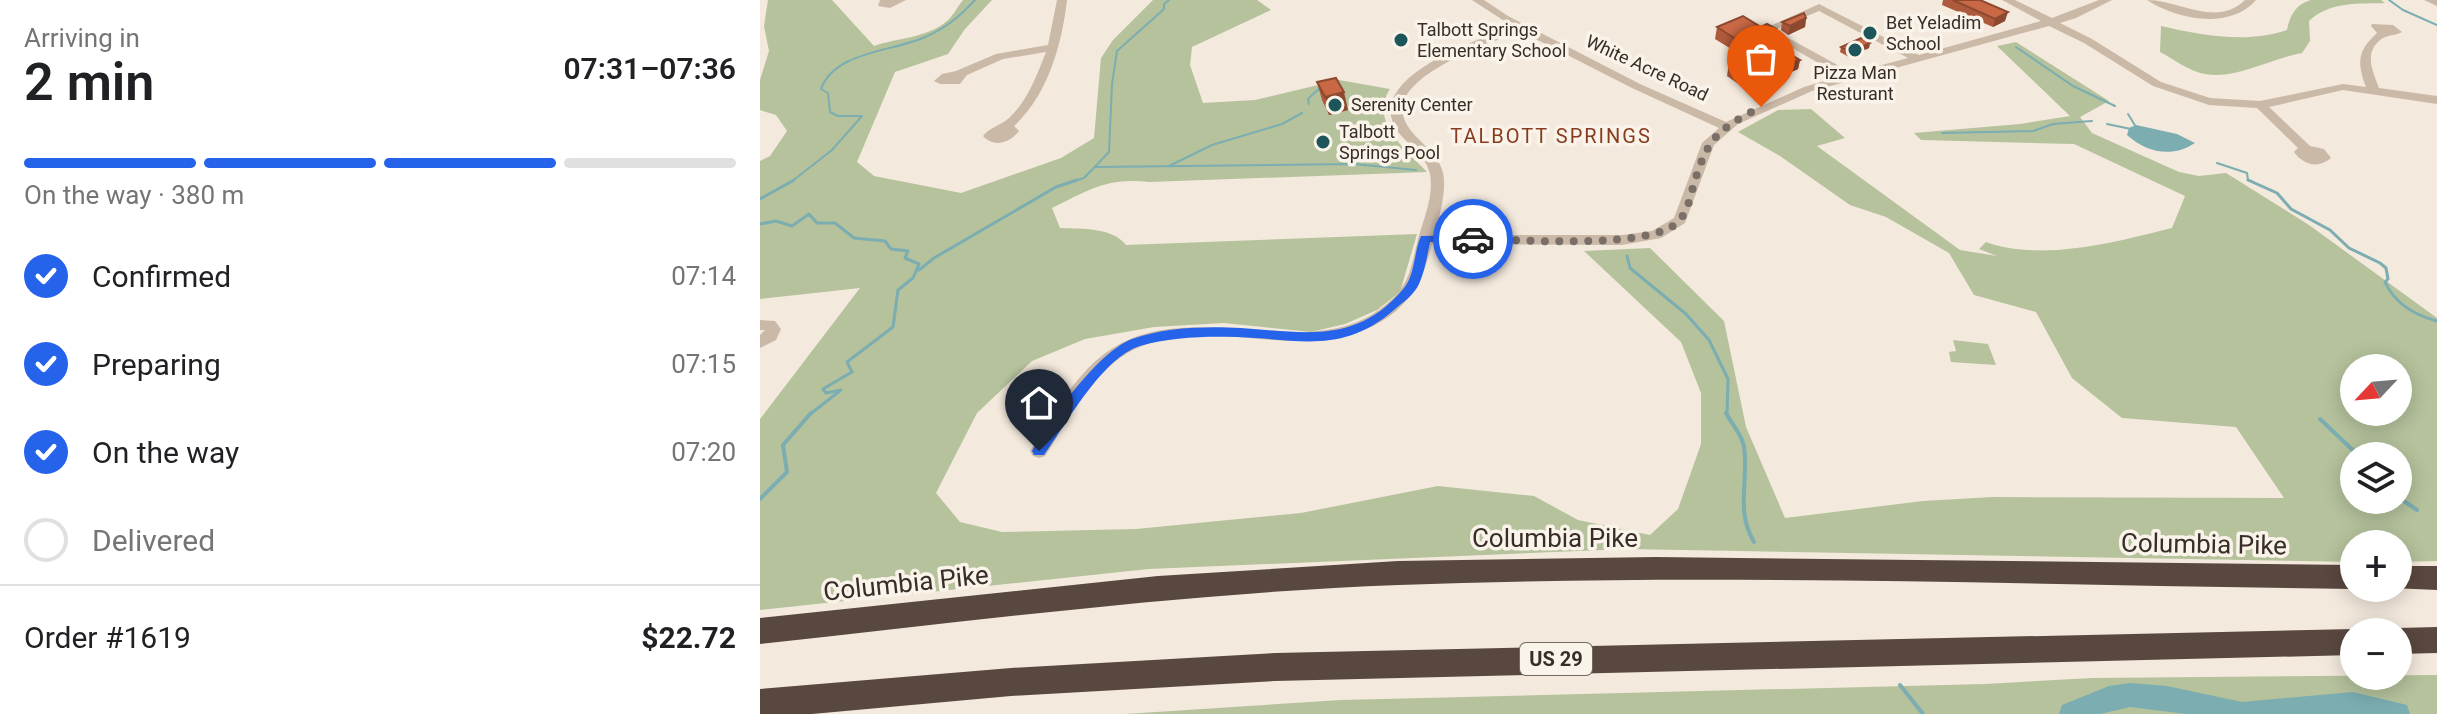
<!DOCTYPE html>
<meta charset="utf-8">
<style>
body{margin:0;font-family:Roboto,sans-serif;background:#f6f6f6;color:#202124;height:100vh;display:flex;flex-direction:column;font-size:30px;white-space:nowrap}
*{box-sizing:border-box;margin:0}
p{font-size:26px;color:#757577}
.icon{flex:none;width:44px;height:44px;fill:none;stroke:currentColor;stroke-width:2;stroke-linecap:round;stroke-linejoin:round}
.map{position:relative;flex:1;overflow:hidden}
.panel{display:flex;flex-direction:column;background:#fff;width:760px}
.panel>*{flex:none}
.needle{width:52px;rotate:244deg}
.tools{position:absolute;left:1580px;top:354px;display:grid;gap:16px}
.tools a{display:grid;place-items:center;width:72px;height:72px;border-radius:50%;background:#fff;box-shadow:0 4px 20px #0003;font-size:40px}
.pin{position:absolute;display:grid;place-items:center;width:68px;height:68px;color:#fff;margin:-82px -34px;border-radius:50% 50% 50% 0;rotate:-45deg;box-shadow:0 0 8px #0007}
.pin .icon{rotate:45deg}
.courier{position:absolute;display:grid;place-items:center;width:80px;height:80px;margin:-40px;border:6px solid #2563eb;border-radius:50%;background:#fff;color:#222;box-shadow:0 2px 10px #0007}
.overview em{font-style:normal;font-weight:600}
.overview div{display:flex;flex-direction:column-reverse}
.overview{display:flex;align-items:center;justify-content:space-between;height:136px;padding:0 24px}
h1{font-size:52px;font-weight:600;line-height:60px}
.bar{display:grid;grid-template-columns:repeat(4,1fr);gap:12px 8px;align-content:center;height:96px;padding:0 24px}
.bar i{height:10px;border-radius:6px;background:#e0e0e0}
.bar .current{background:#2563eb}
.bar p{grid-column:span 4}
.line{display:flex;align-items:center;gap:20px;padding:0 24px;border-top:2px solid #e0e0e0}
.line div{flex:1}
ol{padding:0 24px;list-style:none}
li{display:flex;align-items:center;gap:24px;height:88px}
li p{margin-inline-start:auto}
li .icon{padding:8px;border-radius:50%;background:#2563eb;color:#fff;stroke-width:4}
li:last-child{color:#757577}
li i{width:44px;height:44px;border:4px solid #e0e0e0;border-radius:50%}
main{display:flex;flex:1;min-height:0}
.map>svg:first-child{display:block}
</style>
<main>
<section class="panel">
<div class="overview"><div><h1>2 min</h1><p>Arriving in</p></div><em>07:31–07:36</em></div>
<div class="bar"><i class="current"></i><i class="current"></i><i class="current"></i><i></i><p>On the way · 380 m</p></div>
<ol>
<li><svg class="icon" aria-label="check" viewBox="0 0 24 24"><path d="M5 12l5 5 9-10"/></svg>Confirmed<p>07:14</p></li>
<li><svg class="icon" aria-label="check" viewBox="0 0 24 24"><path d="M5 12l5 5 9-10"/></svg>Preparing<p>07:15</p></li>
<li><svg class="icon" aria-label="check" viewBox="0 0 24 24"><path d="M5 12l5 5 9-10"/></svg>On the way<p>07:20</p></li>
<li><i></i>Delivered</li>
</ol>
<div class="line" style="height:104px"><div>Order #1619</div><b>$22.72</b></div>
</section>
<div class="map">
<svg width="1677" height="714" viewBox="0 0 1677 714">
<rect width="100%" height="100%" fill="#f3e9dd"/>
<!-- green -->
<path fill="#b5c29c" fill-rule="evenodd" d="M8,0h64l42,46c23,-8 53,-8 73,-25 6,-5 11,-15 16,-21h29l-27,29 -17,25 -53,18 -38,90 17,14 87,17 100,-35 33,-20 7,-80 12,-18 40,-40h104l14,10 -79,37 -2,18 13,38 52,-3 84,-20 51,9c-22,32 17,62 37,83l-278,10c-42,-5 -60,8 -97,26l8,20c22,1 52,-1 66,17l291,-11 -17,58 -23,18 -32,14 -34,8 -87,-9 -70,4 -69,12 -53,22 -55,52 -41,80 24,29 42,10 134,-3 165,-16 137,-27 96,10 44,24 72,15 28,-26 23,-65v-51l-20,-51 -97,-91 66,-3 74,73 22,106 39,91 138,-17 69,-4 292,1 -48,-71 -114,-9 -50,-40 -36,-66 -62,-17 -25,-42 -63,-36 -36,-12 -70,-49 -42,-24 40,-22 33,-1 34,29 -28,8 143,104 37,6 -18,-7 7,-7c55,20 130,0 186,-14l13,-32 -111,-52 -153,-4 -7,-7 106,-9 50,-8 -73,-70 19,-4 93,59 -29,16 12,16 87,39 20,4 27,-3 83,52 128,93v243l-39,1v-18h-44v18l-728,-13 -477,20 -389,41v-191l100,-131 -100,11v-138l10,-5 17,-25 -11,-16 -16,-5v-30l9,-29 -5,-25zM1594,368h44v44h-44zM1594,456h44v44h-44z
M1551,0h70l4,3c-27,1 -55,-2 -76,18l1,20 -8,12c-30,5 -66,27 -97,21 -14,-2 -32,-15 -45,-22l1,-26c39,9 87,18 126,4 3,-15 9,-26 24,-30z
M1193,340l35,4 8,21 -45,-3 -2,-10 7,-1z
M1677,675v39h-1312l216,-14 644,-16 107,-6z"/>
<!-- water -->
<path fill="#7badb1" d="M1376,125l41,9 18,9c-23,15 -48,10 -68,-8l2,-7z"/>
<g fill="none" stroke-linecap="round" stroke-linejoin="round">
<!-- stream-far2 -->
<path stroke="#7badb1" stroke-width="2" d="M1629,0l14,10 34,15
M1256,47l57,39 42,20
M549,104l-1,-5 13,-12
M1368,114l8,13
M1347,124l24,5
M1182,133l91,-2 20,-7 39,-3
M1457,163l30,10 1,7 5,2
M409,166l43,-21 70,-21 20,-11
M336,167l258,-3 62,6
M31,182l41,-32 30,-34h-24l-8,-4 -2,-19 -7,-4c14,-38 71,-37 104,-52 21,-9 34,-20 50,-37
M311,182l13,-4 25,-26 3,-68 5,-33 47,-42v-5l5,-4"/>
<!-- stream-far1 -->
<path stroke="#7badb1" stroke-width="3" d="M1488,180l29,13 14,16 39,21 19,18 31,15 6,5 2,11 -3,3c10,22 29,33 52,39
M0,199l34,-19
M0,224l16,-3 16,5 17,-12 8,9h18l19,15 31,3 6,8 17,2 -3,7 14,6 -6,14 -15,12 -5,37 -46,35 5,10 -29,17 3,4 15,-3 -32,25
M867,256l3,12 56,46 23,26 19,39 -1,36
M159,270l15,-12 122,-71 21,-7"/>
<!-- stream -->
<path stroke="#7badb1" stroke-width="4" d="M966,413c6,12 16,21 18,34 5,35 -9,63 10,95
M1560,419l39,37
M1638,497l19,13
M0,499l27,-27 -4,-27 28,-32
M1140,685l23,29"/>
<!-- river -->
<path fill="#7badb1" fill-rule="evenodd" d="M1370,683l37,3 75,16 111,-10 54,13 3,9h-224l-56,-7 -30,7h-41l3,-9 47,-19z"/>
<!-- minor -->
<path fill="#cbb9a8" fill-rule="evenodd" d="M120,0h26l-16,8 -12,-2z
M297,0h10c-5,44 -19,95 -53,126l5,5c-9,12 -25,17 -36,5 7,-9 17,-10 26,-18 18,-16 28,-43 37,-66l-43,7 -36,16 -7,9h-20l-6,-3 8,-7 14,-3 40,-17 52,-9z
M712,0h12l24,16 132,68 86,38 78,-35 37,-11 -80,-46 58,-26 100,51 122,-34 -39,-21h13l37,18 47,-18h13l-36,18 -16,5 32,16 69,43 49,16 50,3 83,-17 23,3c-9,-24 -9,-36 11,-54l-6,-7 1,-2 21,1 9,7c-5,3 -13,3 -19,6 -20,13 -11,32 -4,50l58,8v8l-94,-14 -74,17 41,39 14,3 7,9c-12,11 -28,7 -37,-6l4,-4 -41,-40 -48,-3 -56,-19 -69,-43 -35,-17 -237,65 -74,33 -24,21 -29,78 -24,15 -39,7 -190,-1c-9,36 -22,63 -57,81 -78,40 -165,-12 -240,24 -42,20 -66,70 -90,107l-6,2 -6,-2 -3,-5 3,-5c23,-34 44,-76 80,-98 86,-55 210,27 284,-54 14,-16 16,-36 21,-55 6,-21 16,-44 12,-65 -5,-24 -32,-33 -38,-54 -14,-48 88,-80 120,-94zM1059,11l89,47 -56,15 -78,-43zM760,31l112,57 87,40 -17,15 -28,75 -22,13 -30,4h-187c4,-19 12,-43 8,-62 -5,-22 -27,-31 -37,-50 -25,-45 86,-80 114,-92z
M1387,0c33,0 69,28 98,0h11c-26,30 -79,20 -109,0z
M1664,0h13v6z
M0,320l15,1 6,8 -5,11 -16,8v-13l5,-5h-5z"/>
<!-- highway -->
<path fill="#59483f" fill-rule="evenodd" d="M896,557l698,8v23h3l-3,1c-318,-4 -637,-16 -955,-4 -214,8 -426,36 -639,59v-26l398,-42 240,-15z
M1638,566h39v24l-45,-2h6z
M1677,627v26l-39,1v-22h-10l10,-4z
M1594,629l9,3h-9v23l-1079,26 -264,15 -199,18h-52v-25l251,-21 264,-15z"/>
</g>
<!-- wall -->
<path fill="#ad593b" d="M1183,0h40l-1,1 23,20 -12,6 -51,-22z
M1046,18l-1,9 -17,8 -7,-5 1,-8z
M957,27h44l13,14 -4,2 -1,6 -9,4 -6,-3 -13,5 -26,-16z
M1110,43l-1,5 -20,9 -9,-5 1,-5z
M1017,56l23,4 -2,9 -9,4 -13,-8z
M969,63l26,13 -18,7 -10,-7z
M557,82l31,28 -19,5 -7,-15z"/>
<!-- shaded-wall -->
<path fill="#8d4930" d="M1248,12l-3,9 -12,6 2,-8z
M1046,18l-1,9 -17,8 2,-9z
M1016,29l-2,12 -4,2 -1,6 -9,4 2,-12 3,-7z
M996,38l-2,12 -13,5 1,-12z
M1110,43l-1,5 -20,9 1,-5z
M1040,60l-2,9 -9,4 2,-10z
M996,62l-1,14 -18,7 2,-14z
M584,92l4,18 -19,5 -4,-18z"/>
<!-- building -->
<path fill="#c96845" stroke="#8d4930" stroke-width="2" d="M1193,0h27l28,12 -13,7z
M1044,13l2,5 -16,8 -8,-4z
M983,16l18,11 6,-3 9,5 -11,5 6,3 -9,4 -6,-3 -14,5 -25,-16z
M1101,38l9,5 -20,9 -9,-5z
M1026,52l14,8 -9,3 -14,-7z
M986,56l10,6 -17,7 -10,-6z
M576,78l8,14 -19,5 -8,-15z"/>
<!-- route -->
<path fill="#2563eb" d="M713,235l6,4 -2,3h-47c-3,14 -5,29 -11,42 -5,11 -16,18 -25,26 -52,45 -96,29 -157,27 -31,-1 -67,0 -97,9 -38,12 -73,77 -96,109h-10l-2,-4c18,-32 67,-100 100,-112 33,-12 75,-13 109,-11 64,4 116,17 163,-40 11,-13 10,-37 17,-52z"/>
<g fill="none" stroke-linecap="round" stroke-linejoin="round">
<!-- done -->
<path stroke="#796f67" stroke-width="8" stroke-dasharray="0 14.4" d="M713,239c43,0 178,12 206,-18 8,-9 11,-22 14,-34 14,-48 23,-57 68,-80"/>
</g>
<!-- markers -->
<g fill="#1d555b" stroke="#faf3e9" stroke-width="3">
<circle cx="1110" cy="33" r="8"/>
<circle cx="641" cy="40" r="8"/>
<circle cx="1095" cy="50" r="8"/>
<circle cx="575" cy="105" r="8"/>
<circle cx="563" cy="142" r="8"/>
</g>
<g text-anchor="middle" stroke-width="7" stroke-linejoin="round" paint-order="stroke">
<!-- far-poi labels -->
<g font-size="18" fill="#382e28" stroke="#faf3e9" text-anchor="start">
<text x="1126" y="29">Bet Yeladim<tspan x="1126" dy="21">School</tspan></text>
<text x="657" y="36">Talbott Springs<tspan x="657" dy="21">Elementary School</tspan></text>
<text x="1095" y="79" text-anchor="middle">Pizza Man<tspan x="1095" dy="21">Resturant</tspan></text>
<text x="591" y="111">Serenity Center</text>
<text x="579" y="138">Talbott<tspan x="579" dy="21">Springs Pool</tspan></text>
</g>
<!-- far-street labels -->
<g font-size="18" fill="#382e28" stroke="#faf3e9">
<text transform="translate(887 68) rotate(25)" y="6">White Acre Road</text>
</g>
<!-- far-neighbourhood labels -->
<g font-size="20" letter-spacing="2" fill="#893b1f" stroke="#faf3e9">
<text x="791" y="143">TALBOTT SPRINGS</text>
</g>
<!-- shield labels -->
<rect fill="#faf3e9" stroke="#726962" stroke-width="2" x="760" y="643" width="72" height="32" rx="6"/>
<g font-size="20" font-weight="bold" fill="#382e28">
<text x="796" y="666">US 29</text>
</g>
<!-- near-street labels -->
<g font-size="26" fill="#382e28" stroke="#faf3e9">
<text x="795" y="547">Columbia Pike</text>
<text transform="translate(1444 544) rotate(1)" y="9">Columbia Pike</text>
<text transform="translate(146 583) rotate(-6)" y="9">Columbia Pike</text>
</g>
</g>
</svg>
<div class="tools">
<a><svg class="needle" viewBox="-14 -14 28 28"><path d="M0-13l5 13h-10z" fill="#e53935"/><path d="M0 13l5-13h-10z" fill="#757577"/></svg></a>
<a><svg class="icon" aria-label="layers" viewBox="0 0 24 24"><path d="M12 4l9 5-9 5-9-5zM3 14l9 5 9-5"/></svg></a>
<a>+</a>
<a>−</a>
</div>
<div class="pin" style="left:1001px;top:107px;background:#ea580c"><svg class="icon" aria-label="bag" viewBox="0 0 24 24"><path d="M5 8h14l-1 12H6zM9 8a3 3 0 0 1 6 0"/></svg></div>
<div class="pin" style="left:279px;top:451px;background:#1f2937"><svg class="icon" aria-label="home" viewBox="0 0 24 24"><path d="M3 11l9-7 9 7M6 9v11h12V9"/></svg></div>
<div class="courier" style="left:713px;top:239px"><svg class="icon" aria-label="car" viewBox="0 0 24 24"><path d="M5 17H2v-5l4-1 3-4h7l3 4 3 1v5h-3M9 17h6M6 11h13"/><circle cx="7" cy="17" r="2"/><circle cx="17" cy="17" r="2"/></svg></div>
</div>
</main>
